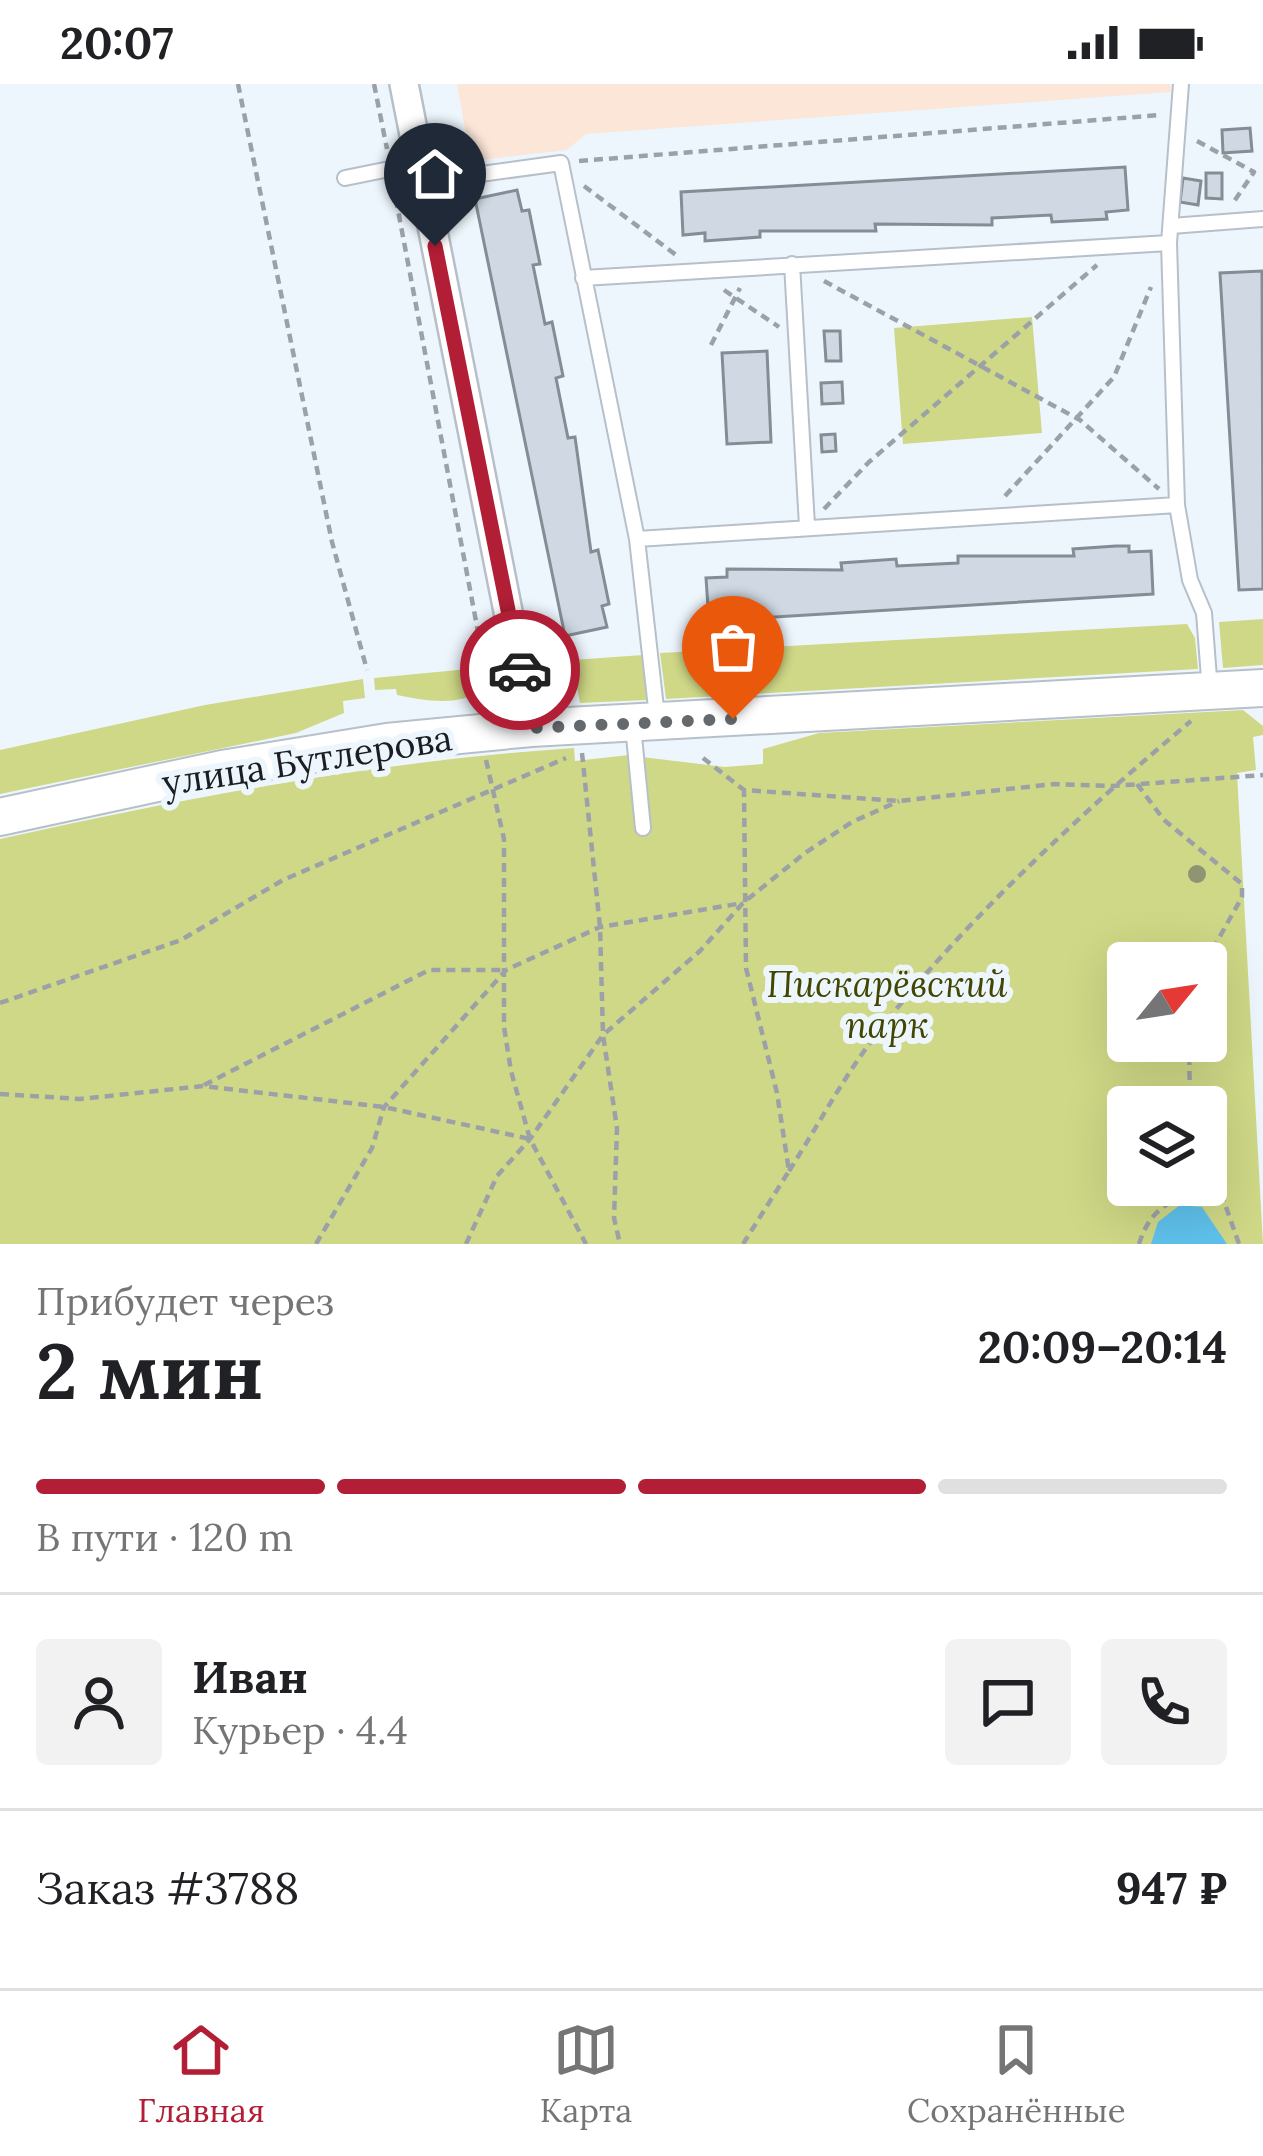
<!DOCTYPE html>
<html lang="ru">
<meta charset="utf-8">
<style>
body{margin:0;font-family:Lora,serif;background:#f2f2f2;color:#202124;height:100vh;display:flex;flex-direction:column;font-size:45px;white-space:nowrap}
*{box-sizing:border-box;margin:0}
p{font-size:39px;color:#757577}
.icon{flex:none;width:66px;height:66px;fill:none;stroke:currentColor;stroke-width:2;stroke-linecap:round;stroke-linejoin:round}
.map{position:relative;height:1160px;overflow:hidden}
.sheet{display:flex;flex-direction:column;background:#fff;flex:1}
.sheet>*{flex:none}
.needle{width:78px;rotate:60deg}
.buttons{position:absolute;left:1107px;top:858px;display:grid;gap:24px}
.buttons a{display:grid;place-items:center;width:120px;height:120px;border-radius:12px;background:#fff;box-shadow:0 12px 48px #0002;font-size:60px}
.pin{position:absolute;display:grid;place-items:center;width:102px;height:102px;color:#fff;margin:-123px -51px;border-radius:50% 50% 50% 0;rotate:-45deg;box-shadow:0 0 12px #0007}
.pin .icon{rotate:45deg}
.courier{position:absolute;display:grid;place-items:center;width:120px;height:120px;margin:-60px;border:9px solid #b11e35;border-radius:50%;background:#fff;color:#222;box-shadow:0 3px 15px #0007}
.overview em{font-style:normal;font-weight:800}
.overview div{display:flex;flex-direction:column-reverse}
.overview{display:flex;align-items:center;justify-content:space-between;height:204px;padding:0 36px}
h1{font-size:78px;font-weight:800;line-height:90px}
.bar{display:grid;grid-template-columns:repeat(4,1fr);gap:18px 12px;align-content:center;height:144px;padding:0 36px}
.bar i{height:15px;border-radius:9px;background:#e0e0e0}
.bar .on{background:#b11e35}
.bar p{grid-column:span 4}
.line{display:flex;align-items:center;gap:30px;padding:0 36px;border-top:3px solid #e0e0e0}
.line div{flex:1}
.round{display:grid;place-items:center;flex:none;width:126px;height:126px;border-radius:12px;background:#f2f2f2}
.status{display:flex;justify-content:space-between;align-items:center;height:84px;padding:0 60px;background:#fff;direction:ltr}
.status svg{height:33px;fill:currentColor}
.tab-bar{display:flex;justify-content:space-around;align-items:center;height:168px;border-top:3px solid #e0e0e0;background:#fff;font-size:33px;color:#757577}
.tab-bar a{display:grid;justify-items:center;gap:6px}
.tab-bar .on{color:#b11e35}
.map>svg:first-child{display:block}
</style>
<div class="status"><b>20:07</b><svg viewBox="0 0 49 12"><path d="M0 12V9h3v3zM5 12V6h3v6zM10 12V3h3v9zM15 12V0h3v12zM26 1h20v11H26zM47 4h2v5h-2z"/></svg></div>
<div class="map">
<svg width="1263" height="1160" viewBox="0 0 1263 1160">
<rect width="100%" height="100%" fill="#eef6fd"/>
<!-- education -->
<path fill="#fbe6d8" d="M457,0h713l1,8 -585,42 -19,16 -96,11z"/>
<!-- green -->
<path fill="#cfd886" fill-rule="evenodd" d="M1032,233l10,116 -139,11 -9,-116z
M1263,535v46l-40,3 -4,-46z
M1187,540l8,14 3,31 -532,30 -6,-46z
M643,571l3,45 -66,3 -8,-43z
M479,584l1,21c-18,19 -59,11 -83,6l-1,-6 -21,1 -1,-12z
M363,595l2,19 -22,3 1,12 -48,20 -296,61v-44l205,-45z
M1243,626l20,16v9l-10,2 3,33 -19,3 26,471h-1263v-405c191,-42 378,-78 574,-91l1,13 54,-6 2,26 12,-1 -1,-23 83,10 38,-3v-15l56,-16zM1128,879h78v78h-78zM1128,1023h78v78h-78z"/>
<!-- water -->
<path fill="#5fc2ec" d="M1180,1121l22,2 25,37h-76l7,-22z"/>
<!-- building -->
<path fill="#d0d9e3" stroke="#848d95" stroke-width="3" d="M1250,44l2,23 -29,2 -1,-23z
M1125,83l3,43 -22,2 1,7 -55,3 -1,-7 -59,3v7l-117,-1 1,7h-116v6l-55,4v-8l-22,2 -2,-43z
M1206,89h16v26l-16,-1z
M1183,94l18,3 -3,24 -18,-3z
M517,106l5,21 7,-1 11,54 -7,1 12,59 7,-2 11,54 -7,2 12,60 7,-1 16,115 7,-2 11,54 -7,2 5,21 -42,9 -90,-437z
M1262,187l1,318 -24,1 -19,-317z
M824,247h16l1,30h-15z
M767,267l4,91 -44,2 -5,-91z
M842,298l1,21 -21,1 -1,-21z
M835,350l1,17 -14,1 -1,-17z
M1116,462h13v6l22,-1 2,43 -444,27 -3,-43 21,-1v-8l115,1 -1,-7 55,-4 1,7 61,-3v-7h116l-1,-7z"/>
<g fill="none" stroke-linecap="round" stroke-linejoin="round">
<defs>
<path id="service" d="M1181,0l-12,159 8,262 13,75 14,33 6,78
M345,94l74,-15
M423,98l138,-19 76,376 20,178
M1171,142l92,-7
M792,180l15,262
M583,194l586,-35
M637,455l540,-34
M633,642l10,102"/>
<path id="minor" d="M404,0l127,644"/>
<path id="tertiary" d="M0,733l222,-48 165,-27 144,-14 732,-40"/>
</defs>
<!-- service casing -->
<use href="#service" stroke="#b7c0c9" stroke-width="18"/>
<!-- minor casing -->
<use href="#minor" stroke="#b7c0c9" stroke-width="32"/>
<!-- tertiary casing -->
<use href="#tertiary" stroke="#b7c0c9" stroke-width="40"/>
<!-- path -->
<path stroke="#9ba1a7" stroke-width="4.5" stroke-dasharray="9 6" stroke-linecap="butt" d="M238,0l94,458 35,128
M374,0l13,65
M1197,57l57,31 -21,31
M579,77l581,-46
M393,100l90,474
M584,102l92,69
M824,197l256,139 79,69
M724,206l55,37
M711,261l29,-57
M1005,412l109,-119 37,-90
M824,425l45,-47 228,-197
M582,669l18,174 3,108 14,93 -3,90 6,26
M703,674l41,32 155,11 155,-17 59,2 150,-11
M486,676l18,79v188l7,44 19,68 56,105
M1137,700l27,36 78,64v13l-37,66
M0,919l181,-63 102,-60 283,-122
M1189,957l1,66
M204,1001l225,-115h77
M0,1010l80,5 123,-13 181,21 146,32
M1206,1083l14,23 19,54
M789,1087c25,-39 47,-80 73,-117 82,-115 221,-243 329,-333
M316,1160l56,-96 12,-41 122,-137 94,-43 143,-24
M466,1160l31,-68 33,-37 73,-104 97,-84 43,-48 62,-50 47,-31 47,-21
M743,1160l46,-73 -12,-78 -31,-125 -2,-178
M1139,1160c13,-42 42,-51 83,-50"/>
<!-- service -->
<use href="#service" stroke="#fff" stroke-width="14"/>
<!-- minor -->
<use href="#minor" stroke="#fff" stroke-width="27"/>
<!-- tertiary -->
<use href="#tertiary" stroke="#fff" stroke-width="36"/>
</g>
<!-- trees -->
<circle fill="#8f9572" cx="1197" cy="790" r="9"/>
<g fill="none" stroke-linecap="round" stroke-linejoin="round">
<!-- done -->
<path stroke="#64696e" stroke-width="12" stroke-dasharray="0 21.6" d="M520,586l11,58 202,-9"/>
<!-- route -->
<path stroke="#b11e35" stroke-width="15" d="M435,162l85,424"/>
</g>
<g text-anchor="middle" stroke-width="12" stroke-linejoin="round" paint-order="stroke">
<!-- street labels -->
<g font-size="36" fill="#1a1d21" stroke="#eef6fd">
<text transform="translate(307 676) rotate(-9)" y="13">улица Бутлерова</text>
</g>
<!-- park labels -->
<g font-size="36" font-style="italic" fill="#424601" stroke="#eef6fd">
<text x="887" y="913">Пискарёвский<tspan x="887" dy="41">парк</tspan></text>
</g>
</g>
</svg>
<div class="buttons">
<a><svg class="needle" viewBox="-14 -14 28 28"><path d="M0-13l5 13h-10z" fill="#e53935"/><path d="M0 13l5-13h-10z" fill="#757577"/></svg></a>
<a><svg class="icon" aria-label="layers" viewBox="0 0 24 24"><path d="M12 4l9 5-9 5-9-5zM3 14l9 5 9-5"/></svg></a>
</div>
<div class="pin" style="left:733px;top:635px;background:#ea580c"><svg class="icon" aria-label="bag" viewBox="0 0 24 24"><path d="M5 8h14l-1 12H6zM9 8a3 3 0 0 1 6 0"/></svg></div>
<div class="pin" style="left:435px;top:162px;background:#1f2937"><svg class="icon" aria-label="home" viewBox="0 0 24 24"><path d="M3 11l9-7 9 7M6 9v11h12V9"/></svg></div>
<div class="courier" style="left:520px;top:586px"><svg class="icon" aria-label="car" viewBox="0 0 24 24"><path d="M5 17H2v-5l4-1 3-4h7l3 4 3 1v5h-3M9 17h6M6 11h13"/><circle cx="7" cy="17" r="2"/><circle cx="17" cy="17" r="2"/></svg></div>
</div>
<section class="sheet">
<div class="overview"><div><h1>2 мин</h1><p>Прибудет через</p></div><em>20:09–20:14</em></div>
<div class="bar"><i class="on"></i><i class="on"></i><i class="on"></i><i></i><p>В пути · 120 m</p></div>
<div class="line" style="height:216px"><a class="round"><svg class="icon" aria-label="person" viewBox="0 0 24 24"><circle cx="12" cy="8" r="4"/><path d="M4 21q1-7 8-7t8 7"/></svg></a><div><b>Иван</b><p>Курьер · 4.4</p></div><a class="round"><svg class="icon" aria-label="chat" viewBox="0 0 24 24"><path d="M4 5h16v11H9l-5 4z"/></svg></a><a class="round"><svg class="icon" aria-label="phone" viewBox="0 0 24 24"><path d="M5 4h4l2 5-3 2q2 4 5 5l2-3 5 2v4C11 20 4 13 5 4z"/></svg></a></div>
<div class="line" style="height:156px"><div>Заказ #3788</div><b>947 ₽</b></div>
</section>
<nav class="tab-bar">
<a class="on"><svg class="icon" aria-label="home" viewBox="0 0 24 24"><path d="M3 11l9-7 9 7M6 9v11h12V9"/></svg>Главная</a>
<a><svg class="icon" aria-label="map" viewBox="0 0 24 24"><path d="M3 6l6-2 6 2 6-2v14l-6 2-6-2-6 2zM9 4v14M15 6v14"/></svg>Карта</a>
<a><svg class="icon" aria-label="saved" viewBox="0 0 24 24"><path d="M7 4h10v16l-5-4-5 4z"/></svg>Сохранённые</a>
</nav>
